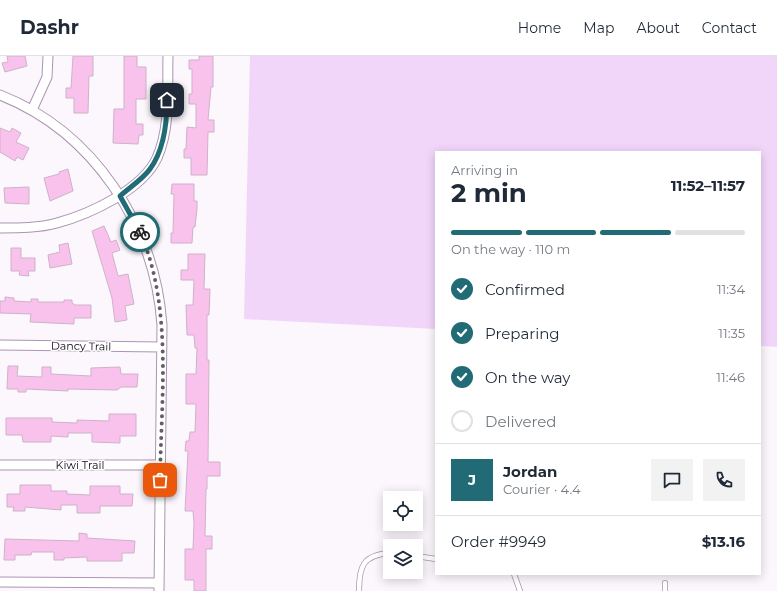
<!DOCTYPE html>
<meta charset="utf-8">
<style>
body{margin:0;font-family:Montserrat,sans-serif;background:#f2f2f3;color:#1f2937;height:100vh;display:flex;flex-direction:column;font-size:15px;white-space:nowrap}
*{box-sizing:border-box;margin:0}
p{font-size:13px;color:#747a83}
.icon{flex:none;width:22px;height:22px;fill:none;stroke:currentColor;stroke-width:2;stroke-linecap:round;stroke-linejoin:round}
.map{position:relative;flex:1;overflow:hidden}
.side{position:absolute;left:435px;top:95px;width:326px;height:424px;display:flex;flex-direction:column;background:#fff;border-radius:0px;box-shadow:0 2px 10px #0003}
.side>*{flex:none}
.controls{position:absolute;left:383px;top:435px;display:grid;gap:8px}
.controls a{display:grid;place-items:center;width:40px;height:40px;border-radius:0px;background:#fff;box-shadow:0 2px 10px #0003;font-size:20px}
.pin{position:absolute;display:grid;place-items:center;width:34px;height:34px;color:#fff;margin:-17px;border-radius:8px;box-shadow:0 2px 6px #0006}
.courier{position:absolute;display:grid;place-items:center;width:40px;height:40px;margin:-20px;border:3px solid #216b76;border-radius:50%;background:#fff;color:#222;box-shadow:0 1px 5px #0007}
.headline em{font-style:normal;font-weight:700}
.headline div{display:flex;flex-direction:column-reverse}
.headline{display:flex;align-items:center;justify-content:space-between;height:68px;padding:0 16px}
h1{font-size:26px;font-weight:700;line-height:30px}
.bar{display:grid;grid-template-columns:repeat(4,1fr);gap:6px 4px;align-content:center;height:48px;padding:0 16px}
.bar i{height:5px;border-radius:3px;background:#e0e1e3}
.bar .active{background:#216b76}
.bar p{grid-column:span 4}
.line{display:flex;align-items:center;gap:10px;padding:0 16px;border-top:1px solid #e0e1e3}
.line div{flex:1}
.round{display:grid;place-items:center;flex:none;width:42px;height:42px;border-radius:0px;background:#f2f2f3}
ol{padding:0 16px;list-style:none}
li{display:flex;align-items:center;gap:12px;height:44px}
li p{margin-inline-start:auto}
li .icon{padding:4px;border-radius:50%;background:#216b76;color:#fff;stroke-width:4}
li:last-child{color:#747a83}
li i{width:22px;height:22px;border:2px solid #e0e1e3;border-radius:50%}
header{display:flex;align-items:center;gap:24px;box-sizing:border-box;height:56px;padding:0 20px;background:#fff;border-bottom:1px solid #e0e1e3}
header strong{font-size:19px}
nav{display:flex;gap:22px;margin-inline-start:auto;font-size:14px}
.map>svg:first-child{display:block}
</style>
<header>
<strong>Dashr</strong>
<nav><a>Home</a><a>Map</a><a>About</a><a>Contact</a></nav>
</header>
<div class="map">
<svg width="777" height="535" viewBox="0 0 777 535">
<rect width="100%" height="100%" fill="#fbf7fc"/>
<!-- green -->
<path fill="#f1d6fa" d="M250,0h527v291l-17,-1v-194h-324v177l-192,-10z"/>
<!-- building -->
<path fill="#f9c2ed" stroke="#ceb2c8" d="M7,0h18l2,10 -22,6 -3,-9 6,-1z
M73,0h20v20h-4l-1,37h-14v-15h-8v-10h5z
M124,0h13v11h9v32h-10v25h7v11h-4l-1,9 -25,-1 1,-34h10z
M199,0h14v31h-2l-3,33h6v12h-6l-1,43h-16v-17h-7v-9h2l1,-22 9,1v-24h-7v-10h3v-25h-3v-9h10z
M0,72l10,4 2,-4 9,5 -5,9 13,6 -6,12 -6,-3 -2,4 -15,-9z
M68,113l5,22 -23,10 -6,-23 15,-4v-2z
M172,128h22v17h3v8l-2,18h-2l-1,16h-21v-10h2l1,-39h-3z
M29,131v17l-24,-1 -1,-15z
M104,170l7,16 5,-2 4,10 -8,3 6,23 10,-2 6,30 -9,2 2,14 -12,2 -3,-24 -20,-67z
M68,187l4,21 -22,4 -2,-13 12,-3 -1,-7z
M11,192h10v10h14v13h-7l1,5 -10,-1 1,-4h-9z
M188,198h17l-1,35h6l-1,26h-2v45h2l-1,102h12v14h-13v13h-1l-1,47h7v13h-6v42h-12v-11h-9v-31h8l1,-26 -1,-12h-8l3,-60h-3l1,-10h3l1,-9h5l1,-28h-10v-30h10l1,-26h-2l-1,-13h-7l-1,-30h7l1,-25h-13v-10h7z
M5,241l9,1v3l17,1v-3h7v3h26v-2h8v3l3,2h16v13h-17v6l-44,-2 1,-8 -31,-1v-12h5z
M8,310h10l-1,10 25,1v-10h9v7l40,2v-8l29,-1 1,7h17l-1,13h-16l-4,3 -49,-1v2l-42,-2v3h-8v-3h-11z
M109,358h27v22h-16v7l-28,-1v-9h-24v4l-17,-1v6h-28l-1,-7h-16v-17h46v4l25,1v-3l32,1z
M20,429h31v6h16v3l23,1v-9h30v8h13l-1,12h-32v7h-23v-8h-16v5l-36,-3v4h-12l1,-4h-7v-13h13z
M79,477l8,1v4l48,3 -1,12h-12v8h-35v-4l-23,1v2h-10v-8h-22l-1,3h-16v5h-11l1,-21 74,2z"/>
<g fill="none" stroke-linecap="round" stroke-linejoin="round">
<defs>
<path id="lane" d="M416,500l20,3
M514,518l6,17
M665,527v8
M359,535c0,-25 4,-36 31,-38"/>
<path id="street" d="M0,39c94,37 155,131 162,230l-3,266
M32,54l15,-33 1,-21
M0,172c19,0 39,0 57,-5 33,-9 85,-33 100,-65 14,-32 10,-68 11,-102
M0,289l162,2
M0,409h160
M0,526l159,1"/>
</defs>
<!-- lane casing -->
<use href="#lane" stroke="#aa96b0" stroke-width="6"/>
<!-- street casing -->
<use href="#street" stroke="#aa96b0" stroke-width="11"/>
<!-- lane -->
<use href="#lane" stroke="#fff" stroke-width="4.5"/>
<!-- street -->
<use href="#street" stroke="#fff" stroke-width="9"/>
</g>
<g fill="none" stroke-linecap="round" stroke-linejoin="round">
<!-- done -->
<path stroke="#635d65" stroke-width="4" stroke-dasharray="0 7.2" d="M140,176c33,75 21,167 20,248"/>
<!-- route -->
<path stroke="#216b76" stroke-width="5" d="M140,176l-20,-36c10,-9 23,-17 30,-27 14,-19 17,-46 17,-69"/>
</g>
<g text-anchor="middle" stroke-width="3" stroke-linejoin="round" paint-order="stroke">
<!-- street labels -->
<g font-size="11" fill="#110a13" stroke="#fff">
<text transform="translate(81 290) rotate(1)" y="4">Dancy Trail</text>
<text x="80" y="413">Kiwi Trail</text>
</g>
</g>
</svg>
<div class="controls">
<a><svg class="icon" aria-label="locate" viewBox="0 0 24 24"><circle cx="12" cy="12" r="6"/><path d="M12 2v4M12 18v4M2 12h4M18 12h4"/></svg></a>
<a><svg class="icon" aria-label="layers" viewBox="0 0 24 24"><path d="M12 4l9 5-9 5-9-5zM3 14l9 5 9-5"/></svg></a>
</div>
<div class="pin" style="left:160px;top:424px;background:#ea580c"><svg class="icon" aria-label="bag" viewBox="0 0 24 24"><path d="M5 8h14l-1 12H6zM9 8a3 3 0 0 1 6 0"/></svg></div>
<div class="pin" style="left:167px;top:44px;background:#1f2937"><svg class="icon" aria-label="home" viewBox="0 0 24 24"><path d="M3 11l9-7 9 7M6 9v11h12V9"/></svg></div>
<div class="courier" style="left:140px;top:176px"><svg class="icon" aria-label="bike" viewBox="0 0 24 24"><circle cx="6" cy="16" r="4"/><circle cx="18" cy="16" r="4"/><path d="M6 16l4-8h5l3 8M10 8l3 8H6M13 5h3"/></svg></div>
<section class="side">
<div class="headline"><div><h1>2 min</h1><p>Arriving in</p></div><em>11:52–11:57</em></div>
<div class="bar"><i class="active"></i><i class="active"></i><i class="active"></i><i></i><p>On the way · 110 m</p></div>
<ol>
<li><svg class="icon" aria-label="check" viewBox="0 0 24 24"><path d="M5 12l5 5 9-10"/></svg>Confirmed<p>11:34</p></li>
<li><svg class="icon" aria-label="check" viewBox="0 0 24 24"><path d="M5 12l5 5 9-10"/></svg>Preparing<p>11:35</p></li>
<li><svg class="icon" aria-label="check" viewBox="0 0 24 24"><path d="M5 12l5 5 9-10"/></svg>On the way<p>11:46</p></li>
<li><i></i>Delivered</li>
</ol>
<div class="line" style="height:72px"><b class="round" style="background:#216b76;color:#fff">J</b><div><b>Jordan</b><p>Courier · 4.4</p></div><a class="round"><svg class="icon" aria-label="chat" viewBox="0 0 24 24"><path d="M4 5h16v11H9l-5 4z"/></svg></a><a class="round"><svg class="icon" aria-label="phone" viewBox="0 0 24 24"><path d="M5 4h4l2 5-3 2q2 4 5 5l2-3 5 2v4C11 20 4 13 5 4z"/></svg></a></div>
<div class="line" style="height:52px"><div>Order #9949</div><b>$13.16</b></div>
</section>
</div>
